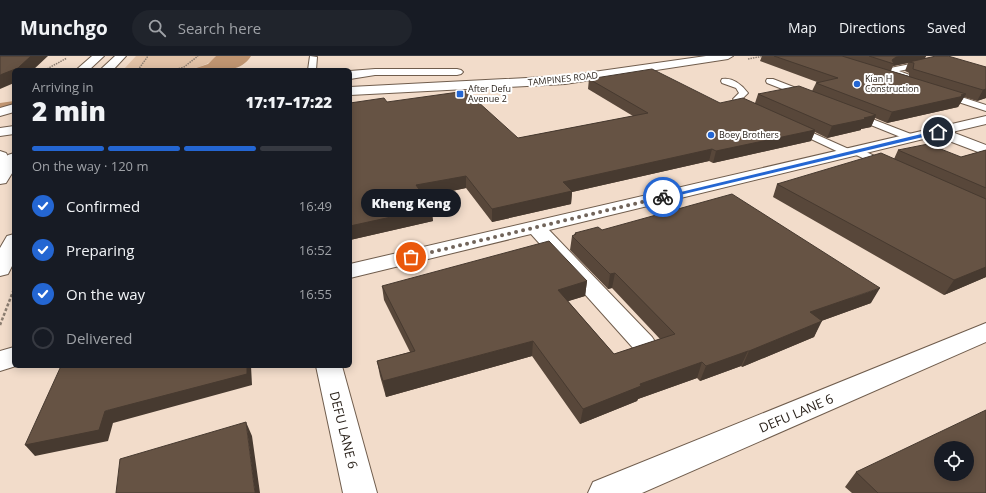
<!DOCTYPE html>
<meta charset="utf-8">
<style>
body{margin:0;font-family:"Open Sans",sans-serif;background:#20242c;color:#f1f3f6;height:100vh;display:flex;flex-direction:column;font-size:15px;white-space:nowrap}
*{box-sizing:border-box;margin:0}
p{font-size:13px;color:#9ea1a6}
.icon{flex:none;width:22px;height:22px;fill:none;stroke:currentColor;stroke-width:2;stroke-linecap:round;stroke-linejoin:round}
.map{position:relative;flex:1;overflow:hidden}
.sheet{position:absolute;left:12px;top:12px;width:340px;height:300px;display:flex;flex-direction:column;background:#171b24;border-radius:6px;box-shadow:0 2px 10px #0003}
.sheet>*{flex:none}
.controls{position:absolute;left:934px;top:385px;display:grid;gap:8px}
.controls a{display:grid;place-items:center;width:40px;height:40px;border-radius:50%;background:#171b24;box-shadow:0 2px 10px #0003;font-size:20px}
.pin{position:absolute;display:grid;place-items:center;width:34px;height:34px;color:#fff;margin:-17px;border:2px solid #fff;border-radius:50%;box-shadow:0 1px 4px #0007}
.courier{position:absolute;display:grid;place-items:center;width:40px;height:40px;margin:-20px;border:3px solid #2466d2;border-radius:50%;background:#fff;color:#222;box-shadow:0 1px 5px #0007}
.bubble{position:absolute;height:28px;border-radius:14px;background:#171b24;box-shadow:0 2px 10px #0003;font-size:13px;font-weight:800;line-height:28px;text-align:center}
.overview em{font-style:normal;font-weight:800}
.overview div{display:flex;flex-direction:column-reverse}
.overview{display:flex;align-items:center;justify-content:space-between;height:68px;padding:0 20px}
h1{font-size:26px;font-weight:800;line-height:30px}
.bar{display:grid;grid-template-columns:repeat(4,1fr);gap:6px 4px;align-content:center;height:48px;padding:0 20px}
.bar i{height:5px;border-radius:3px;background:#363941}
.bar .selected{background:#2466d2}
.bar p{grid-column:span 4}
ol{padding:0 20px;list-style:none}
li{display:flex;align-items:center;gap:12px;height:44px}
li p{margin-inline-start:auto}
li .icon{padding:4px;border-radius:50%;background:#2466d2;color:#fff;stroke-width:4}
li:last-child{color:#9ea1a6}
li i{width:22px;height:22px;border:2px solid #363941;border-radius:50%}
header{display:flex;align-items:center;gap:24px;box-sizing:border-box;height:56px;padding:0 20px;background:#171b24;border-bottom:1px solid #363941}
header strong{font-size:19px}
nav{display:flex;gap:22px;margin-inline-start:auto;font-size:14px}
.search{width:280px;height:36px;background:#20242c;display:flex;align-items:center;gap:10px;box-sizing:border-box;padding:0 14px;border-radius:22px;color:#9ea1a6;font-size:15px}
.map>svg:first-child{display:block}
</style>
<header>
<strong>Munchgo</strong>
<div class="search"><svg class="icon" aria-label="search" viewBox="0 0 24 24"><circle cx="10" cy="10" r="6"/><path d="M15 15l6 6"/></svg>Search here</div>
<nav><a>Map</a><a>Directions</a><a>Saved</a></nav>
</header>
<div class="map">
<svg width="986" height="437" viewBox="0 0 986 437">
<rect width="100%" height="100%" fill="#f2dcca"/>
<!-- green -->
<path fill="#e2c2a7" d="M136,0h80c-15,21 -69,14 -93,14z"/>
<!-- water -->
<path fill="#c09571" d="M216,0h35c-12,20 -41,14 -61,14l18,-6z"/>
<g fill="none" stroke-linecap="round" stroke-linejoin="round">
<!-- canal -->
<path fill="#c09571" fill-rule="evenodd" d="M14,45v10l-14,2v-10z"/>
<defs>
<path id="service" d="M310,0l7,1 -1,13h-8z
M926,5h3v4l-30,6 16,6v4c-8,1 -21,-5 -26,-11l1,-2z
M722,23c11,-2 20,6 26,14l-6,6c4,5 12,5 16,10l-2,2c-9,2 -18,-5 -23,-12l6,-6 -3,-5 -14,-5 -1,-2z
M767,23h6l36,14 1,2 -1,2h-6l-36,-14 -1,-2z
M943,35l43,14v6l-46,-15 -1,-2z
M854,56l62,24 1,2 -5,3 -4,-1 -57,-23 -2,-2 2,-2z
M795,69l56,25 5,-2 4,1 31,15 2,2 -6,3 -33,-15 -5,2 -4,-1 -53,-25 -2,-2z"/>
<path id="minor" d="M986,60v8l-34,8 34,13v10l-50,-19 -387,94 103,107 4,6 -4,6 -9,3 -9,-3 -103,-115 -181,44v-14z
M986,267v19l-344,151h-54l5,-11z
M14,291v19h2l-16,5v-20z
M316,310h26l35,127h-34z"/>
<path id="secondary" d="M92,0h12l-15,14h-13z
M115,0h11l-13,14h-13z
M14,97v17l-8,13 -6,1v-17l8,-12z
M14,178v28l-6,12 -8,2v-28l7,-12z"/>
<path id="primary" d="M706,0h27l-5,3 -163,25 -215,11v-8l215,-11z
M375,13h82l4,1 2,2 -2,2 -4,1h-82l-25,4v-8z
M14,48v8l-14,4v-8z
M14,70v8l-14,2v-8z
M0,95l6,2 8,13 -1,6 -6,1 -7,-3z"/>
</defs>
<!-- service casing -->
<use href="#service" stroke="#705d4d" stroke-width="2"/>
<!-- minor casing -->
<use href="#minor" stroke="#705d4d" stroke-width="2"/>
<!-- secondary casing -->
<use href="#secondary" stroke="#705d4d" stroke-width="2"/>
<!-- primary casing -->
<use href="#primary" stroke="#705d4d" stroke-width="2"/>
<!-- path-far1 -->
<path stroke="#8b7d70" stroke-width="1.5" stroke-dasharray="1.5 1" stroke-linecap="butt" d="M748,3l16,-3
M45,14l22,-12
M138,14l10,-14
M174,14l10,-3 14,-11"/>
<!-- path -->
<path stroke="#8b7d70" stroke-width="2.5" stroke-dasharray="3 2" stroke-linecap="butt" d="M0,269l14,-36"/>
<!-- service -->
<use href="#service" fill="#fff" fill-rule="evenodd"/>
<!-- minor -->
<use href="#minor" fill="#fff" fill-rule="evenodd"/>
<!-- secondary -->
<use href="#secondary" fill="#fff" fill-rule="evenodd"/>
<!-- primary -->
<use href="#primary" fill="#fff" fill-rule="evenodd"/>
</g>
<!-- wall -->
<path fill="#58473a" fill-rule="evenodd" d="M762,0h164l-1,2 61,9v31l-9,3 -13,-4 -6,10 -71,16 -12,-5 -4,9 -10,2v1l-34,8 -12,-6 -4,9 -98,22 -4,-2 -137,31 -1,12 -79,18 -26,-34 -42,9 9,24 -83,19v-137l37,-1 131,36 115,-22 -45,-27 1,-10 131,24h35l3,-9 54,-3 4,-8 1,-1 -57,-21zM908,7l-3,8 4,2v3l-18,-5 2,-5z
M898,94l63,7 25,-7v127l-42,18 -171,-98 4,-13 117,-25z
M602,174l269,73 -50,18 -7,16 -72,30 -1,-1 -41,15 -3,-3 -59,21 -1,2 -57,23 -48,-68 -146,41 -6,-21 -3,-15 33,-9 -26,-52 -2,-14 205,-5 -2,15 -17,5 46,53 46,-15 -48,-51 -4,1 -38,-39 2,-14 2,-1 1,-2z
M856,416l130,21h-134l-7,-6z"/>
<!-- shaded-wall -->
<path fill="#473a30" d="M31,0h17l-15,14h-19v13l-14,6v-14z
M903,0h23l-2,4 -15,2 -1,1 -15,3 1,-2 -2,-4 4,-3z
M986,33v9l-9,3 6,-11z
M966,38l-8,13 -71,16 5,-11z
M876,59l-5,12 -10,2v1l-34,8 5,-12z
M815,74l-4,11 -98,22 3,-12z
M712,93l-3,12 -137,31 -1,12 -79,18v-13l71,-27z
M466,120v12l-49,10 -1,-13z
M432,152l1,13 -83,19v-14z
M986,211v10l-42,18 10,-15z
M615,217l-3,15 -4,1 2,-15z
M587,225l-2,15 -29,9 2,-15z
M880,232l-9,15 -69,25 8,-16z
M822,265l-8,16 -72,30 7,-16z
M533,285l-1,15 -146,41 -3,-16z
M748,295l-7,15 -41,15 6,-15z
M702,306l-5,16 -59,21 -1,2 -57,23 3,-15 57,-25z
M247,310h4l1,19 -139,38 -5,18 -73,15 -10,-11 80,-34z
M246,366l6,14 8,57h-5z"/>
<!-- building -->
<path fill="#665344" stroke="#473a30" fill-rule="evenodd" d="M0,0h31l-13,12 -18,7z
M774,0h68l124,38 -5,1 3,1 -72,16 -76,-29 22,-5z
M869,0h34l-7,1 -4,3 2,4z
M936,0h12l38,11v22l-3,1 -70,-21 1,-6 -5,-1z
M652,13l68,34 23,-5 72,32 -99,21 -4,-2 -149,33 9,9 -80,18 -26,-33 -50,9 16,23 -82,18v-123l34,-5 3,4 79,-11 52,47 130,-25 -59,-34z
M799,30l77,29 -12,3 2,1 -34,7 -74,-32z
M928,88l33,13 25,-7v38l-88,-38z
M881,97l105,46v68l-32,13 -177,-96z
M732,138l148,94 -70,24 12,9 -73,30h-1l-42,15 -4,-4 -62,22 1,2 -58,23 -50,-68 -150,40 -6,-20 38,-10 -33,-65 167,-45 38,40 -29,9 56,64 61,-20 -60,-61 -5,1 -38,-38 4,-2 -1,-1 23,-6 4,3z
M61,310h186v8l-142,37 -6,19 -74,15z
M986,354v83h-108l-22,-21zM941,392h26v26h-26z
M246,366l9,71h-139l4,-34z"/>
<!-- route -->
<path fill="#2466d2" d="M938,74l2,3 -277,66 -3,-2z"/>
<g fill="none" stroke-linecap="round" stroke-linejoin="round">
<!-- done -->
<path stroke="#71645a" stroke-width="4" stroke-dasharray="0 7.2" d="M411,201l252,-60"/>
</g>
<!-- markers -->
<g fill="#2466d2" stroke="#fff" stroke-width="1.5">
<circle cx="857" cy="28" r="4"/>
<rect x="456" y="34" width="8" height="8" rx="2"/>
<circle cx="711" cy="79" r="4"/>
</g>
<g text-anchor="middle" stroke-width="4" stroke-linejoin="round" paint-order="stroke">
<!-- far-street labels -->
<g font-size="9" fill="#2c241d" stroke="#fff">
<text transform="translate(563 23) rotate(-6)" y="3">TAMPINES ROAD</text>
</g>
<!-- far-poi labels -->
<g font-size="9" fill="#2c241d" stroke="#fff" text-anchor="start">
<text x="865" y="26">Kian H<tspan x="865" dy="10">Construction</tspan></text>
<text x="468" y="36">After Defu<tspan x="468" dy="10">Avenue 2</tspan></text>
<text x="719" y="82">Boey Brothers</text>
</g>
<!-- near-street labels -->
<g font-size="13" fill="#2c241d" stroke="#fff">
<text transform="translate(796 357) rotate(-23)" y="5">DEFU LANE 6</text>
<text transform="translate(344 374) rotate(76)" y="5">DEFU LANE 6</text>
</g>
</g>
</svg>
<div class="controls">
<a><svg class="icon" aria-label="locate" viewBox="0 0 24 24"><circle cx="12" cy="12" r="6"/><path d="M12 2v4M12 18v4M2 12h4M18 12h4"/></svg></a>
</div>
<div class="pin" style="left:411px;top:201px;background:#ea580c"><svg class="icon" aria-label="bag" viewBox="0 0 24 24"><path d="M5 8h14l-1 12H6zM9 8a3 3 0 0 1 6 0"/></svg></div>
<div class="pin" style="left:938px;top:76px;background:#1f2937"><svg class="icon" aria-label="home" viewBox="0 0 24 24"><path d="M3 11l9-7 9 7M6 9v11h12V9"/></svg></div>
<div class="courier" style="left:663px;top:141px"><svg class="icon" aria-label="bike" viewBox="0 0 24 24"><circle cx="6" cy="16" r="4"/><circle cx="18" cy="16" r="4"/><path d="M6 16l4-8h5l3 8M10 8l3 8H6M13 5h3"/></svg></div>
<div class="bubble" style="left:361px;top:133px;width:100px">Kheng Keng</div>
<section class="sheet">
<div class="overview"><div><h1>2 min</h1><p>Arriving in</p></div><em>17:17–17:22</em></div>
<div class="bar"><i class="selected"></i><i class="selected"></i><i class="selected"></i><i></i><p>On the way · 120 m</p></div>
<ol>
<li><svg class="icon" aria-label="check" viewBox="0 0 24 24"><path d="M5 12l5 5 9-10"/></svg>Confirmed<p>16:49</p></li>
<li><svg class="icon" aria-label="check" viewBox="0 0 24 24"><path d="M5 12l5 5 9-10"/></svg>Preparing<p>16:52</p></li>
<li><svg class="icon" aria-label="check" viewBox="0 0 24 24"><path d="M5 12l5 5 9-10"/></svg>On the way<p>16:55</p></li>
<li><i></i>Delivered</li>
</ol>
</section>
</div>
